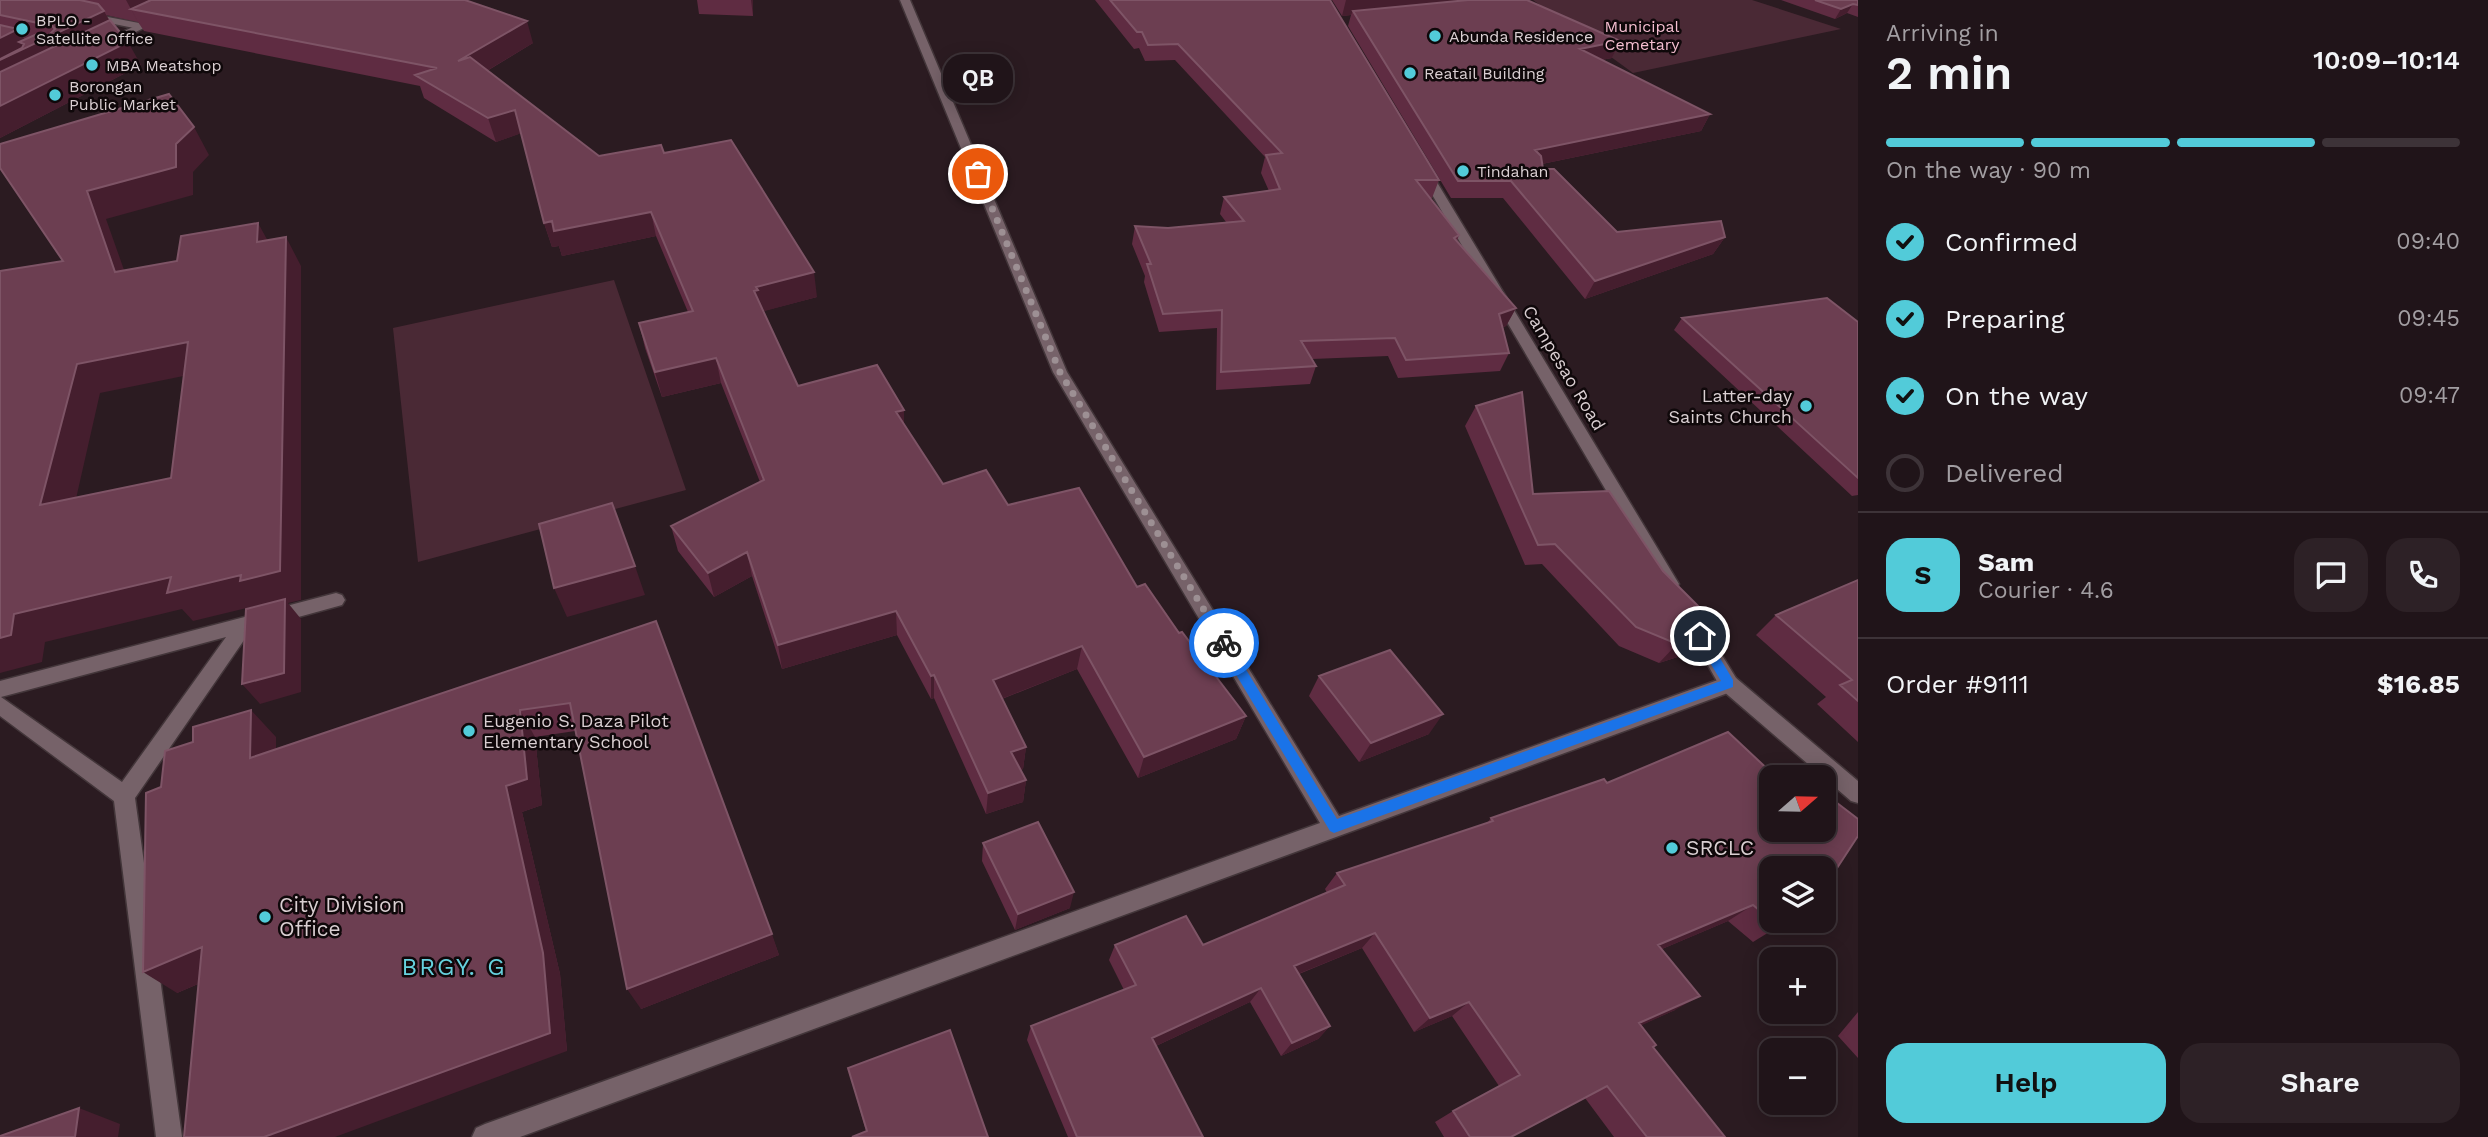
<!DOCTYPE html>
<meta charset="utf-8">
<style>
body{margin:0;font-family:"Work Sans",sans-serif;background:#2d2126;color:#f1f3f6;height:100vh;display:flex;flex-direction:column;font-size:26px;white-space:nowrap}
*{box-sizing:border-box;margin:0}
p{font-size:23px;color:#a29ea2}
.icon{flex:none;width:38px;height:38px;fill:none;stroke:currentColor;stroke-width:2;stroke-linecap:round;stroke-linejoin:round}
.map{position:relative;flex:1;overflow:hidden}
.sheet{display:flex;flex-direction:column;background:#201419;width:630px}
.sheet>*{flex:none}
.needle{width:46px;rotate:70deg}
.fabs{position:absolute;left:1759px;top:765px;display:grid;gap:14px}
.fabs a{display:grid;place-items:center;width:77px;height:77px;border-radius:14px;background:#201419;box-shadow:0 4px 18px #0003,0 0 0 2px #3d3338;font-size:35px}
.pin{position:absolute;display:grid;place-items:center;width:60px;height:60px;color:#fff;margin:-30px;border:4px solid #fff;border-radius:50%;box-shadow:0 2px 7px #0007}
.courier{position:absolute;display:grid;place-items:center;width:70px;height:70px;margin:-35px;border:5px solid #1a73e8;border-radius:50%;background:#fff;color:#222;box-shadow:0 2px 9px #0007}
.bubble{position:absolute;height:49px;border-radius:21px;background:#201419;box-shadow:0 4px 18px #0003,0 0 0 2px #3d3338;font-size:23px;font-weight:600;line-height:49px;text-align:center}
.head em{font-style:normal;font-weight:600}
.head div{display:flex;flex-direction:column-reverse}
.head{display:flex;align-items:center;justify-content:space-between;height:119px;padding:0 28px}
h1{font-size:46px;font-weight:600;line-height:52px}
.bar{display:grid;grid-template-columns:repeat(4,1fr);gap:10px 7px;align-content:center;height:84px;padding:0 28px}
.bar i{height:9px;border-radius:5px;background:#3d3338}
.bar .on{background:#52cbd9}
.bar p{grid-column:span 4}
.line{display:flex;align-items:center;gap:18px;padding:0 28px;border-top:2px solid #3d3338}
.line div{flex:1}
.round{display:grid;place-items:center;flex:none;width:74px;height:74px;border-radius:21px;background:#2d2126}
ol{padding:0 28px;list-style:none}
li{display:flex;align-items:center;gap:21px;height:77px}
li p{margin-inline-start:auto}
li .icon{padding:7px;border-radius:50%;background:#52cbd9;color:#111;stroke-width:4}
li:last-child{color:#a29ea2}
li i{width:38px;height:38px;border:4px solid #3d3338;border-radius:50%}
.cta{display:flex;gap:14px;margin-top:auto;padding:14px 28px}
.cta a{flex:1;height:80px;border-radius:21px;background:#52cbd9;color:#111;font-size:28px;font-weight:600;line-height:80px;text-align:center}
.cta a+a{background:#2d2126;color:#f1f3f6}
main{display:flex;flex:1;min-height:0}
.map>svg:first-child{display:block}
</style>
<main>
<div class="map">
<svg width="1858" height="1137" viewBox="0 0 1858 1137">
<rect width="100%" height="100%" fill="#2b1b21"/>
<!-- green -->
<path fill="#4a2935" d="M1533,0h219l89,29 -208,44z
M614,280l72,210 -268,72 -25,-234z"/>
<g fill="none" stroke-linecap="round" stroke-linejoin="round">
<defs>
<path id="service" d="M87,13l52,10 5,3 -5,3 -55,-11 -2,-2z
M336,593l6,2 3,5 -3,5 -91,25 -116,168 47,339h-26l-42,-336 -114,-85v-35zM226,637l-104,145 -121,-85z"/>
<path id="minor" d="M900,0h10l157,372 272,444 390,-140 7,2 3,6 -3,6 -1216,447h-48l4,-9 9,-4 835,-301 -267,-451z"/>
<path id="tertiary" d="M188,0h13l-96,47 -9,-2z
M1423,165l6,4 247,410 3,5 -3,5h-12l-247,-420z
M1693,616l6,2 37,60 122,103v22l-7,-2 -129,-111 -38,-67 3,-5z"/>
</defs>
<!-- service casing -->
<use href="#service" stroke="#43363a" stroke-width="3"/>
<!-- minor casing -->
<use href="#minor" stroke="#43363a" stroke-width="3"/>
<!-- tertiary casing -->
<use href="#tertiary" stroke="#43363a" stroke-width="3"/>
<!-- service -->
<use href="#service" fill="#766269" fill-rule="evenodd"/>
<!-- minor -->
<use href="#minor" fill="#766269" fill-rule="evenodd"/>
<!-- tertiary -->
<use href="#tertiary" fill="#766269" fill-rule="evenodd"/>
</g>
<!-- wall -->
<path fill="#5f2c42" d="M0,0h465l68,43 -46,28 112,85 65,-3 153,144 -54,14 35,75 106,24v14l39,60 65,21 129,82 42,46 67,83 -10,23 -98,39 -61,-109 -75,30 24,48 -3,22 -3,1 6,10 -3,22 -37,12 -52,-116 -3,1 -34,-64 -115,34 -30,-93 -38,21 -36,-46 -7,-25 89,-44 -39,-99 -59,14 -17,-49 -6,-25 49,-11 -32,-76 -94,20 -3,-10 -7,1 -8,-24 -23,-90 -25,9 -72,-44 -4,-12 -276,-55 -6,-9 -32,-7 35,50 -141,73z
M697,0h56v16l-54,-2z
M1095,0h235l109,180 -7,18h-2l29,37 -2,6 59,67 -10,18 -3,1 6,26 -9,18 -102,7 -10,-22 -76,3 4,7 -6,18 -94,6 1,-62 -58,4 -15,-50 1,-6 -13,-32 3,-18 33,2 58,-6 -6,-8 4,-17 45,-6 -8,-18 4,-16 -90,-97 -30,1 -6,-13 -5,1z
M1332,0h195l93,41 -8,17 -11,2 109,54 -9,17 -159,33 1,5 74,63 108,5 -12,17 -128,45 -82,-101h-52l-103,-172 3,-11 -9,1z
M1781,0h77v17l-11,-4 -12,6z
M1682,318l176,4v173l-6,1 -178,-166z
M1476,406l57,88 163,157 -37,12 -40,-17 -77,-82 -17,1 -60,-139z
M1858,580v162l-41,-38 9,-7 -70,-62 20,-20z
M656,621l123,334 -138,54 -66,-278 -40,6 7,68 -20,7 38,162 7,77 -369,-67 -21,9 -16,-206 32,-45 83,-5v12z
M1319,676l110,58 -70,28 -50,-66z
M1607,783l172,143 -26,16 -25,-21 -66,28 13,61 -34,15 12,22 72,90h-111l-29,-39 -74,39h-67l-9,-15 18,-11 46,-25 -47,-70 -38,16 -52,-84 -63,26 31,52 -12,13 -37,17 -31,-54 -94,44 47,91h-135l-41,-97 4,-14 93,-36 -15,-30 6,-15h88l124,-52 -2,-4 12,-16 150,-50 4,-5z
M983,843l87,65 -55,22 -33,-69z
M1858,1012v46l-20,-22z
M848,1068l140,69 -122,-6z"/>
<!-- shaded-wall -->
<path fill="#451e2e" d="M126,0h57l-52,9 7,13z
M751,0h2v16z
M1346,0h169l-162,11 -2,4 -9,1z
M1853,4l-6,9 -12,6 6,-10z
M104,11l12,22 -116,57v-52l18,-9 11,17z
M527,21l6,22 -68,41 -7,-23z
M1620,41l-8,17 -39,7 7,-16z
M128,42l13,23 -141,73v-32z
M515,110l7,23 -26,9 -8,-24z
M1710,114l-9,17 -174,36 8,-17z
M194,127l15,28 -16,17v23l-87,24 29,82 -20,-29 -28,-81z
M651,212l5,24 -94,20 -3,-10 -7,1 -8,-24z
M258,223l16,29 -17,-10z
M286,237l15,29v334l-13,3 13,16v73l-41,12 -18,-20 21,-75 -4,-4 -66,16 -11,-12 -137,33 -3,20 -42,11v-35l14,-24 157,-37z
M1725,237l-12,17 -128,45 10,-18z
M814,272l3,25 -56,15 -7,-21 2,-4z
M1516,308l-10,18 -16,6 9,-18z
M188,342l20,29 -108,22 -32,141 -28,-29 37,-141z
M716,358l5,25 -59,14 -7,-25z
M904,410v25l-8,-23z
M747,552l5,24 -38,21 -6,-24z
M635,566l10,29 -78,22 -13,-29z
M896,611l1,24 -115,34 -4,-24z
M1715,632l-19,19 -37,12 18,-19z
M1082,646l-5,23 -86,34 2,-23z
M934,675v23l-3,1v-23z
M251,710l25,27v47l-26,-26z
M520,710l15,27 7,68 -20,7 38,162 7,77 -232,86h-71l242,-351z
M1443,714l-14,20 -70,28 12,-19z
M1246,716l-10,23 -98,39 6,-21z
M1026,747l-3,22 -14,5 2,-22z
M1026,780l-3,22 -37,12 2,-21z
M1074,892l-4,16 -55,22 3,-16z
M1753,905l-25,16 -92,39 22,-15z
M1375,933l-13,15 -79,32 11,-14z
M772,934l7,21 -138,54 -14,-20z
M202,947l31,22 -56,24 -34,-21z
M1261,988l-11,14 -105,49 7,-13z
M1700,996l-25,14 -59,27 23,-14z
M1469,1002l-17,14 -38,16 16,-14z
M1330,1026l-12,13 -37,17 11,-13z
M79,1108l41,16 -2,13h-43z"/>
<!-- building -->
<path fill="#6c3e51" stroke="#7e5466" stroke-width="2" fill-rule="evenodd" d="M0,0h80l18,4 6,7 -104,49v-1l22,-11 2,-4 -5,-2 18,-8 11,2 7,-7 -3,-3 -52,-11z
M151,0h314l62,21 -69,40 12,-4 129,99 62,-11 3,8 67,-13 83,132 -58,15 2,3 -4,1 44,95 79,-21 27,45 -8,2 47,72 43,-14 22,35 71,-17 58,99 8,-3 34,49 3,-1 64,84 -102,41 -62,-111 -89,34 33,67 -15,5 15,28 -38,13 -54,-118 -3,1 -35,-65 -118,34 -31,-93 -39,21 -37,-47 93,-46 -48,-122 -61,14 -16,-49 54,-12 -42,-99 -97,19 -2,-10 -8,2 -29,-113 -27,8 -73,-43 22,-7 -306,-59z
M1110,0h220l109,180h-23l43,55 -5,3 62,70 -17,6 10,39 -103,7 -11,-22 -94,3 15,25 -95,6 1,-62 -59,4 -16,-50h4l-16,-38 33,2 76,-7 -20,-24 56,-8 -14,-34 16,-2 -104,-109 -30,1 -6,-13h-5z
M1468,0h59l93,41 -40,8 130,65 -175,36 6,6 2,13h11l63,63 104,-11 4,16 -130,44 -84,-100h-53l-105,-170z
M1815,0h43v5l-5,-1 -12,5z
M110,20l18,22 -128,64v-34z
M0,25l18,4 -18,9z
M169,94l25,33 -18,17v23l-89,24 28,81 62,-11 4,-25 77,-13 -1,19 29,-5 -6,334 -40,10 1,-6 -74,18 4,-16 -157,37 -3,21 -11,3v-367l63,-10 -63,-93v-24zM188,342l-17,136 -131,27 37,-141z
M1827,298l31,24v156l-176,-160z
M1522,392l11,102 76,-3 54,80 37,37 15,24 -38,12 -41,-17 -81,-83 -17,1 -62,-139z
M612,503l23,63 -81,22 -15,-64z
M1858,580v121l-18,-16 12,-5 -76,-65z
M285,599l-1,74 -42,11 4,-75z
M656,621l116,313 -145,55 -57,-286 -50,7 7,69 -21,7 37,167 7,80 -286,104h-80l18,-190 -59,25 3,-179 15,-6 4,-36 28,-9v-15l58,-17 -1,48z
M1390,650l53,64 -72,29 -52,-67z
M1728,732l48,45h-5v53h53v-37l34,26v17l-34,52v-20h-53v52l-18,-15 -95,40 42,51 -61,27 17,22 -3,2 72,90h-78l-40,-51 -96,51h-41l-17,-26 67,-36 -51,-73 -39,16 -55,-85 -81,33 36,60 -38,17 -31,-55 -109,50 51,99h-126l-46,-111 105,-41 -21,-40 71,-29 17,29 142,-60 -8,-12 156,-52 -2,-3 113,-39 3,4z
M1038,822l36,70 -56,22 -35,-71z
M1772,920h14l-7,6z
M950,1030l38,107h-136l15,-6 -19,-63z
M79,1108l-4,29h-75v-1z"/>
<!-- route -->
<path fill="#1a73e8" d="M1700,631l5,2 28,47v7l-399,146 -4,-2 -113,-188 2,-3h9l109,179 384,-138 -27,-45z"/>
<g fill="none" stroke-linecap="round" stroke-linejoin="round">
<!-- done -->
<path stroke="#9d9094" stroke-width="7" stroke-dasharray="0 12.6" d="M978,174l82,198 164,271"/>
</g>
<!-- markers -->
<g fill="#52cbd9" stroke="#0f080a" stroke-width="2.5">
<circle cx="22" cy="29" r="7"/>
<circle cx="1435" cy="36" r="7"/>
<circle cx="92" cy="65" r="7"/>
<circle cx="1410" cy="73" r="7"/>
<circle cx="55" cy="95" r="7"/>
<circle cx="1463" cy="171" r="7"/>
<circle cx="1806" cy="406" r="7"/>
<circle cx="469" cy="731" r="7"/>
<circle cx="1672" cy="848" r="7"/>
<circle cx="265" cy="917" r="7"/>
</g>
<g text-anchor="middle" stroke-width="5" stroke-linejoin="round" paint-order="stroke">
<!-- far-poi labels -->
<g font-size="16" fill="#dacfd2" stroke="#0f080a" text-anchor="start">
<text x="36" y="26">BPLO -<tspan x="36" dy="18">Satellite Office</tspan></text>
<text x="1449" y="42">Abunda Residence</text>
<text x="106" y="71">MBA Meatshop</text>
<text x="1424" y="79">Reatail Building</text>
<text x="69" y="92">Borongan<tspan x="69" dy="18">Public Market</tspan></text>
<text x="1477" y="177">Tindahan</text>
</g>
<!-- far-park labels -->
<g font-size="16" fill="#f5bed0" stroke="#0f080a">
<text x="1642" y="32">Municipal<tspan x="1642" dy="18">Cemetary</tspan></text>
</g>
<!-- street labels -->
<g font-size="18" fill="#dacfd2" stroke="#0f080a">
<text transform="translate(1564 368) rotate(59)" y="6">Campesao Road</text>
</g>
<!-- poi labels -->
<g font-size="18" fill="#dacfd2" stroke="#0f080a" text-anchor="end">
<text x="1792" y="402">Latter-day<tspan x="1792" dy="21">Saints Church</tspan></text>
<text x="483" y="727" text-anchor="start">Eugenio S. Daza Pilot<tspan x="483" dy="21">Elementary School</tspan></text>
</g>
<!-- near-poi labels -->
<g font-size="21" fill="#dacfd2" stroke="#0f080a" text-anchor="start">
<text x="1686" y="855">SRCLC</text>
<text x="279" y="912">City Division<tspan x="279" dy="24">Office</tspan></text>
</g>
<!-- near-quarter labels -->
<g font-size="24" letter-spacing="2" fill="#66d1de" stroke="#0f080a">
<text x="454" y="975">BRGY. G</text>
</g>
</g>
</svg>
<div class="fabs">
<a><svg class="needle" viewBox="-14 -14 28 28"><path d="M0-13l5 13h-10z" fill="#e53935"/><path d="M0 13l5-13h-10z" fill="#a29ea2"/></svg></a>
<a><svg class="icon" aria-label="layers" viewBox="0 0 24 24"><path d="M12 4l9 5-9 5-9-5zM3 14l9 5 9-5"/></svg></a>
<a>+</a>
<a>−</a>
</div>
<div class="pin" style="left:978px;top:174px;background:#ea580c"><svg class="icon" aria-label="bag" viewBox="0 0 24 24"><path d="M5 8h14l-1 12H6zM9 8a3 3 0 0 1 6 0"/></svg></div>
<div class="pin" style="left:1700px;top:636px;background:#1f2937"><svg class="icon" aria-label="home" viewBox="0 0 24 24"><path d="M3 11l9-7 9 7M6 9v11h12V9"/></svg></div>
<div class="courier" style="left:1224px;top:643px"><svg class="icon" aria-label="bike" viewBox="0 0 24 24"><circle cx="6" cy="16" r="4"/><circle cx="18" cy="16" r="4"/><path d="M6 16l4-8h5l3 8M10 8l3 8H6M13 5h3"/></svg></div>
<div class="bubble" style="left:943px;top:54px;width:70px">QB</div>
</div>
<section class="sheet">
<div class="head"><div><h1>2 min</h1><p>Arriving in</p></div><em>10:09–10:14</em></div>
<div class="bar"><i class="on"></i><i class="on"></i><i class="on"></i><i></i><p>On the way · 90 m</p></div>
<ol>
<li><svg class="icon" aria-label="check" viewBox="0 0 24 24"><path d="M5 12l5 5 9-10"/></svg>Confirmed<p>09:40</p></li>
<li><svg class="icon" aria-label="check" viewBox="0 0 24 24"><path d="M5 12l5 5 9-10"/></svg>Preparing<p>09:45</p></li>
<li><svg class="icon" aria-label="check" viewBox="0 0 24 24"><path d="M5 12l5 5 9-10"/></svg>On the way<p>09:47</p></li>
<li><i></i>Delivered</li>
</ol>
<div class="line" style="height:126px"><b class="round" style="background:#52cbd9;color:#111">S</b><div><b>Sam</b><p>Courier · 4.6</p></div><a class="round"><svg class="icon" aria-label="chat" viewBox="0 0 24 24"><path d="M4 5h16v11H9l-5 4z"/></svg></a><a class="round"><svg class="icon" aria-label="phone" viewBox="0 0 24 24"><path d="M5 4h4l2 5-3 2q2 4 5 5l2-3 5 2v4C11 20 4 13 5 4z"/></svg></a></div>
<div class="line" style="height:91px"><div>Order #9111</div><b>$16.85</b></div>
<div class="cta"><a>Help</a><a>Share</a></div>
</section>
</main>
